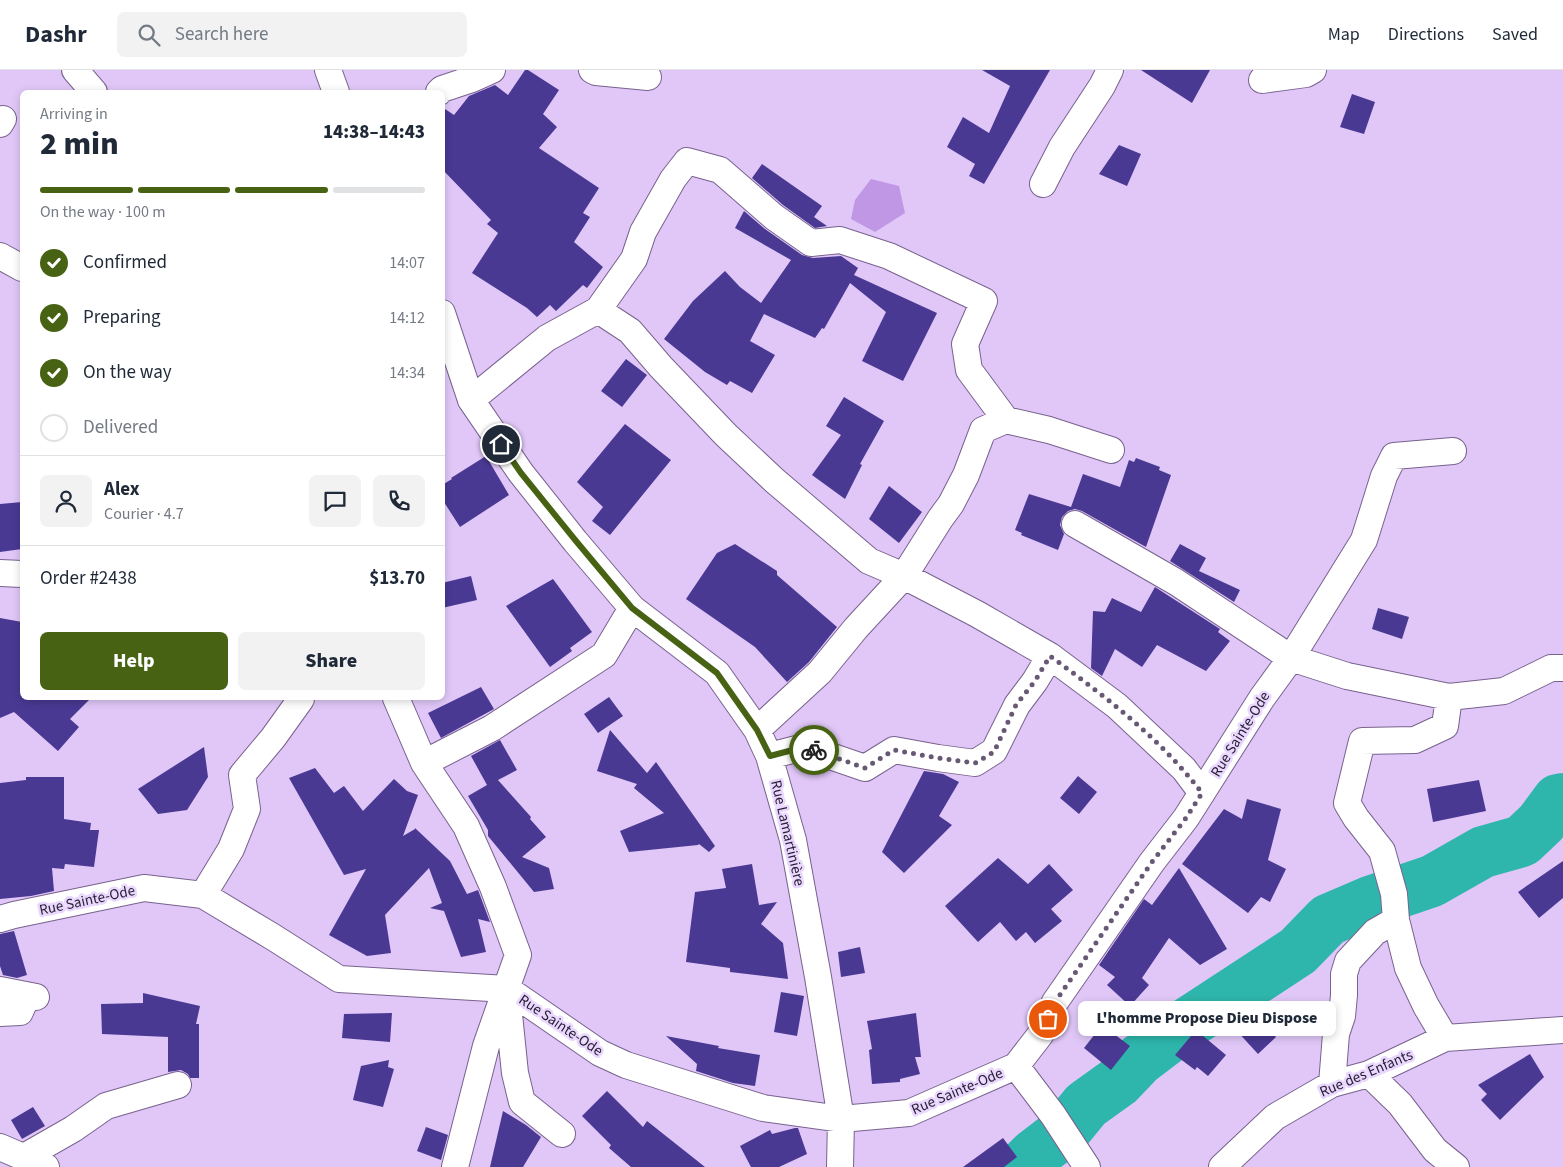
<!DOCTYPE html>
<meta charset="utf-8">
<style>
body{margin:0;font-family:"Source Sans 3",sans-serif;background:#f2f2f3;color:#1f2937;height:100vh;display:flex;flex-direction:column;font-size:19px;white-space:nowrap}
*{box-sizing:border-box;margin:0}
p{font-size:16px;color:#747a83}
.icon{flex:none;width:28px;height:28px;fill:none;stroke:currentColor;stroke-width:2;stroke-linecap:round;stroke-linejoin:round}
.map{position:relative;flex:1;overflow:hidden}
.side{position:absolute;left:20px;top:20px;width:425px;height:610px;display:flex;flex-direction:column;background:#fff;border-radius:8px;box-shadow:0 2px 8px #0003}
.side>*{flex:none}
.pin{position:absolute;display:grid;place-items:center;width:42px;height:42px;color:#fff;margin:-21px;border:2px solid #fff;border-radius:50%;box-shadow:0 1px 5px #0007}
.courier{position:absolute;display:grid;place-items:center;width:50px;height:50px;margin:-25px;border:4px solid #476213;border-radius:50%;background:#fff;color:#222;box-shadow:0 1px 6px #0007}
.bubble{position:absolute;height:35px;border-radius:8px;background:#fff;box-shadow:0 2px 8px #0003;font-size:16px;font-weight:800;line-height:35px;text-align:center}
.summary em{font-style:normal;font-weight:800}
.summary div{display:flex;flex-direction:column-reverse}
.summary{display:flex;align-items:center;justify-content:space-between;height:85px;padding:0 20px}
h1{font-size:32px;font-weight:800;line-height:38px}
.bar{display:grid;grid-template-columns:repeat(4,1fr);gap:8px 5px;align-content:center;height:60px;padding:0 20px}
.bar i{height:6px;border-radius:4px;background:#e0e1e3}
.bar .active{background:#476213}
.bar p{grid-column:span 4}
.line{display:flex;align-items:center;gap:12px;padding:0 20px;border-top:1px solid #e0e1e3}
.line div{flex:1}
.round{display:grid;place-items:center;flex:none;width:52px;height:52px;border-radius:8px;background:#f2f2f3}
ol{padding:0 20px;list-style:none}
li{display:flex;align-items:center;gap:15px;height:55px}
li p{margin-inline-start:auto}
li .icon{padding:5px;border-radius:50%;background:#476213;color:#fff;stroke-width:4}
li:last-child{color:#747a83}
li i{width:28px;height:28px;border:2px solid #e0e1e3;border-radius:50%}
.action{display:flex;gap:10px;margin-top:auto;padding:10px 20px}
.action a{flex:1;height:58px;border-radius:8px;background:#476213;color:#fff;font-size:20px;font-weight:800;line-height:58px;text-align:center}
.action a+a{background:#f2f2f3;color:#1f2937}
header{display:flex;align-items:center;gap:30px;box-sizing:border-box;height:70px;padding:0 25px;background:#fff;border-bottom:1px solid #e0e1e3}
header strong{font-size:24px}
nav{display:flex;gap:28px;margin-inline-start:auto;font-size:18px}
.search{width:350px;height:45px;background:#f2f2f3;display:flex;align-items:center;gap:12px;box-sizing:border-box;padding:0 18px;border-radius:8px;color:#747a83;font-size:19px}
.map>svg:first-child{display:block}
</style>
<header>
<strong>Dashr</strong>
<div class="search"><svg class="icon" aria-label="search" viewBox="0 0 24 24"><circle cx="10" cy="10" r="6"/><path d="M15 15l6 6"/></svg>Search here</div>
<nav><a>Map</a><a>Directions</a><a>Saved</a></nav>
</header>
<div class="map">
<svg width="1563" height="1097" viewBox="0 0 1563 1097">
<rect width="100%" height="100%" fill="#e0c7f8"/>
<!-- green -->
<path fill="#bf97e5" d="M871,109l28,7 6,27 -30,19 -24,-13 4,-19z"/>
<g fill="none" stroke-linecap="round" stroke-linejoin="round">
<!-- river -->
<path stroke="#2eb6ac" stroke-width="52" d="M1022,1097l12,-12 30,-23 22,-27 32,-23 21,-22 46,-35 113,-74 30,-31 42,-18 62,-21 51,-29 39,-11 19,-18 17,-23 5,-1"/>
</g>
<!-- building -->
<path fill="#4a3993" d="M525,0h3l31,20 -16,24 14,13 -18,21 60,40 -16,25 7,4 -16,25 29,25 -16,21 -4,-3 -27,26 -6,-6 -13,12 -10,-9 -55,-35 26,-40 -11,-9 4,-4 -49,-51v-62l12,8 15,-19 26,-11 13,10z
M982,0h68l-66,114 -15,-8 6,-12 -28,-17 16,-30 26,16 21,-47z
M1141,0h69l-18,33z
M1352,24l23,8 -11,32 -24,-7z
M1119,75l22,9 -14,32 -28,-12z
M762,94l60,42 -8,11 13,9 -12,2 -32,-23 -31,-27z
M744,141l21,18 37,26 11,3 28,-2 17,12 -4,7 83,38 -34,68 -41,-20 24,-49 -36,-29 -26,46 -2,-1 -7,10 -51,-24 -14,27 25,14 -23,38 -22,-12 -3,4 -22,-13 -41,-33 29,-38 32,-30 15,16 21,16 30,-43 -56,-32z
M626,289l21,16 -25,32 -21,-16z
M844,327l40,24 -24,43 2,1 -17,34 -33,-24 29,-40 -15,-9z
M625,354l46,36 -61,75 -18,-14 11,-14 -26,-25z
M486,386l23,39 -49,32 -18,-28v-14l10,-6 -1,-1z
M1136,388l24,9 -1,3 12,5 -25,72 -64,-36 -7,-2 -7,2 -6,6 -2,8 4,9 -6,16 -37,-15 1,-2 -7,-3 14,-36 42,13 12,-33 37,13 9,-27 5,2z
M889,416l33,26 -23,31 -30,-24z
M22,432v47l-22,3v-48z
M735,474l42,27v4l60,52 -28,35 -22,20 -32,-35 -69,-48 31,-46z
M1180,474l26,14 -7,13 41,19 -6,12 -64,-41z
M471,506l6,24 -35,8v-25z
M553,509l39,53 -22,16 2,3 -22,16 -44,-61z
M1155,517l65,42 -2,3 12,9 -24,30 -49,-26 -15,22 -27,-18 -13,27 -11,-8 2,-57 12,1 7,-14 29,14z
M1378,538l31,9 -7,22 -30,-10z
M0,548l22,4v76h69l-21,21 9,8 -21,24 -44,-39 -14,6z
M481,617l13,22 -53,29 -13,-25z
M609,627l14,19 -25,17 -14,-19z
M610,660l37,43 9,-11 59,84 -6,6 -10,-8 -1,1 -69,7 -9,-21 44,-18 -30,-25 3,-4 -40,-13z
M500,670l17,30 -19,10 33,37 -1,2 16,18 -24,20 27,11 5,21 -20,3 -46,-56v-6l-20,-34 19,-11 -16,-29z
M204,677l4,30 -21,33 -29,4 -20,-25z
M315,698l19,25 10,-7 19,25 31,-32 13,12 11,4 -15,41 12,-7v-1l35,33 17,33 11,-4 12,32 -12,-3 8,33 -25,5 -17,-46 -14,-3 12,-5 -13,-35 -44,47 6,38 -24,3 -38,-21 37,-66 -22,6 -55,-97z
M924,701l19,3 16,8 -20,34 13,9 -48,48 -22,-21z
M1078,706l19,16 -18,22 -19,-16z
M26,707h38v42l27,4 -1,7h9l-5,37 -29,-3 -1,5 -12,-1 2,23 -23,5 -31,3v-116l26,-3z
M1479,710l7,31 -53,11 -6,-33z
M1247,729l34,10 -13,51 18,9 -16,33 -9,-5 -13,16 -66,-49 42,-55 18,10z
M998,788l30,26 21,-20 24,26 -22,19 11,12 -27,22 -9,-11 -10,9 -16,-19 -22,20 -33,-36z
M1563,791v37l-24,20 -21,-26z
M752,794l7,41 18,-3 -16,22 22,19 5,36 -58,-7v-4l-44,-6 9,-70 31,-4 -4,-19z
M1179,798l48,81 -27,16 -31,-27 -27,40 7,7 -19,21 -23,-21 8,-8 -16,-12 45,-66 8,6z
M14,861l13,44 -10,3 -14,-3 -3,-9v-32z
M860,877l5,26 -24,4 -3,-25z
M781,922l23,4 -7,40 -23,-4z
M143,923l57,13 -4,18h3v54h-9l-2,-4 -7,-4 -13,2v-35l-66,-3 -1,-30 42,-1z
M392,943l-2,29 -48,-4 2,-24z
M916,943l5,44h-6l5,17 -20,5v3l-28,2 -3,-34 3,-1 -5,-28z
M1254,943l22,24 -18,17 -22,-24z
M1102,955l28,21 -19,24 -27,-22z
M1196,960l30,25 -18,21 -11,-9 -2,3 -20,-15z
M666,966l53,10 -1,2 42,7 -5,31 -22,-3 -37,-12 1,-7z
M1530,984l14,23 -44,43 -19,-20 6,-6 -9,-9z
M389,990l-1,7 6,2 -11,38 -30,-7 8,-34z
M607,1021l36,36 4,-6 58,46h-74l-22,-19 2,-3 -29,-29z
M33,1037l12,19 -23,13 -11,-19z
M503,1041l23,14 15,12 -18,30h-33z
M426,1057l22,8 -7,25 -24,-9z
M795,1058h3l9,26 -28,13h-28l-11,-21 30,-16 2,4z
M1003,1068l14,19 -13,10h-41z"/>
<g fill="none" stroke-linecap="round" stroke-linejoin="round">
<defs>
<path id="minor" d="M75,0l19,22
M328,0l8,22
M592,0l4,2 52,5
M1262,10l44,-6 7,-4
M439,22l3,-3 30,-10 20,-9
M0,54l3,-5
M1043,114l19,-37 40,-61 8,-16
M0,186l22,12
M598,240l32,21 31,36 65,68 49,46 94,80 35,15 73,38 73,42 67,50 67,63 18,24
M442,243l29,87 50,73 54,68 57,67 85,65 40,57 12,26 24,84 25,137 23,142 -1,48
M471,330l76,-62 51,-28 36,-51 9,-27 30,-53 14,-18 33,9 54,47 37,26 29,-3 49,16 95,45 -19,43 4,26 37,50
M1075,454l101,58 115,76 73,-118 20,-64 10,-20 59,-5
M0,503l22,1
M396,628l28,65 42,63 27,61 25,68 -32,91 -31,121
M757,660l63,-58 36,-44 48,-52 36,-57 11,-15 15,-29 17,-45 23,-10 43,10 62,20
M769,686l35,-9 61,21 29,-18 44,8 37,5 19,-12 23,-46 18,-24 15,-25
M424,693l68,-35 112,-73 28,-47
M203,825l28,-46 16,-40 -5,-34 31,-37 28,-39
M0,849l14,-4 130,-27 59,7 70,42 66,42 168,10 93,64 26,12 137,43 78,11 68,-6 107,-47 24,-31 15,-33 97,-140 34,-44 76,-120 29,-40 56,18 102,21 55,-6 47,-23h12
M0,920l36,7
M507,925l8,78 7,29 40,32
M0,943l20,-1 7,-16
M1445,968l-19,-32 -18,-38 -12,-48 -2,-26 -12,-43 -26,-33 -9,-15 15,-62 53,-1 30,-14 4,-29
M1016,996l37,49 34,52
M1369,1004l31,30 35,46 21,17
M1332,1014l4,-50 6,-18 2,-21v-21l4,-13 27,-29 21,-12
M0,1077l46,20
M24,1087l49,-28 33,-23 72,-21
M1222,1097l53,-50 57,-33 37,-10 76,-36 118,-8"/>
</defs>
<!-- minor casing -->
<use href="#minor" stroke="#78628d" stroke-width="28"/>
<!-- minor -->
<use href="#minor" stroke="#fff" stroke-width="26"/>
</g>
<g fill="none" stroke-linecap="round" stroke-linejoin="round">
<!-- done -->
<path stroke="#675875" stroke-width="5" stroke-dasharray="0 9" d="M814,680l51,18 29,-18 44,8 37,5 19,-11 22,-47 19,-24 15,-25c56,41 110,82 152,137l-16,25 -34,44 -97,140 -7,17"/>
<!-- route -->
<path stroke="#476213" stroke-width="6" d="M501,374l20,29 55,68 56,67 85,65 40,57 13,26 34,-9 10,3"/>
</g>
<g text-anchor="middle" stroke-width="5" stroke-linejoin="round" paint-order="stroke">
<!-- street labels -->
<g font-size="15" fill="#261d2f" stroke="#ead7ff">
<text transform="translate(1240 664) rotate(-58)" y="5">Rue Sainte-Ode</text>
<text transform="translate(788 763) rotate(77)" y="5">Rue Lamartinière</text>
<text transform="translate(87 830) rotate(-12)" y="5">Rue Sainte-Ode</text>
<text transform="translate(561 955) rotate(34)" y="5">Rue Sainte-Ode</text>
<text transform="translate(1366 1003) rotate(-23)" y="5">Rue des Enfants</text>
<text transform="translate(957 1021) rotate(-23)" y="5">Rue Sainte-Ode</text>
</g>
</g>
</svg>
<div class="pin" style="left:1048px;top:949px;background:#ea580c"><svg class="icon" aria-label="bag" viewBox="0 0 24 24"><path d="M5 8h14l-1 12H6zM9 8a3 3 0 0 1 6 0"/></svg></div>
<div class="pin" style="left:501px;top:374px;background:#1f2937"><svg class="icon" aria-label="home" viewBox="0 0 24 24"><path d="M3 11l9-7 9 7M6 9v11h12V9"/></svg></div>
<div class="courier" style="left:814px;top:680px"><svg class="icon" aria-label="bike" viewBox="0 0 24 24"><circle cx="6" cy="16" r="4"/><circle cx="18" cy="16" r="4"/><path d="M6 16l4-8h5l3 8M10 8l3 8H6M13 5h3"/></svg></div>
<div class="bubble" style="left:1078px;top:931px;width:258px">L'homme Propose Dieu Dispose</div>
<section class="side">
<div class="summary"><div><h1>2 min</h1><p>Arriving in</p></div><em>14:38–14:43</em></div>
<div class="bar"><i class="active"></i><i class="active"></i><i class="active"></i><i></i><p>On the way · 100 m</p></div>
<ol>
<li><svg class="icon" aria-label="check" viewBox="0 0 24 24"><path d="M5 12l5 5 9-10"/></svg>Confirmed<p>14:07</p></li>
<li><svg class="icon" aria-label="check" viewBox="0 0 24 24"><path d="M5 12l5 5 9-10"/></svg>Preparing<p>14:12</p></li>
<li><svg class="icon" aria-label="check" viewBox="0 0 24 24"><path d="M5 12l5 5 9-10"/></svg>On the way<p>14:34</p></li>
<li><i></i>Delivered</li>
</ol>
<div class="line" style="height:90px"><a class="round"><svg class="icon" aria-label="person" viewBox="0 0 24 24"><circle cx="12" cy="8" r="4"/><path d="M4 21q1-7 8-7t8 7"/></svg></a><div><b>Alex</b><p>Courier · 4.7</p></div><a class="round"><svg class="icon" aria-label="chat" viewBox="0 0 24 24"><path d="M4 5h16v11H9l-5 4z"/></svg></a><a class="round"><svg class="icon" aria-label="phone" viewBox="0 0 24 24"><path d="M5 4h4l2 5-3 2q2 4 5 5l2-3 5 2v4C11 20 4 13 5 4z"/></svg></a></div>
<div class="line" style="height:65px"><div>Order #2438</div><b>$13.70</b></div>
<div class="action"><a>Help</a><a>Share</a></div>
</section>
</div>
